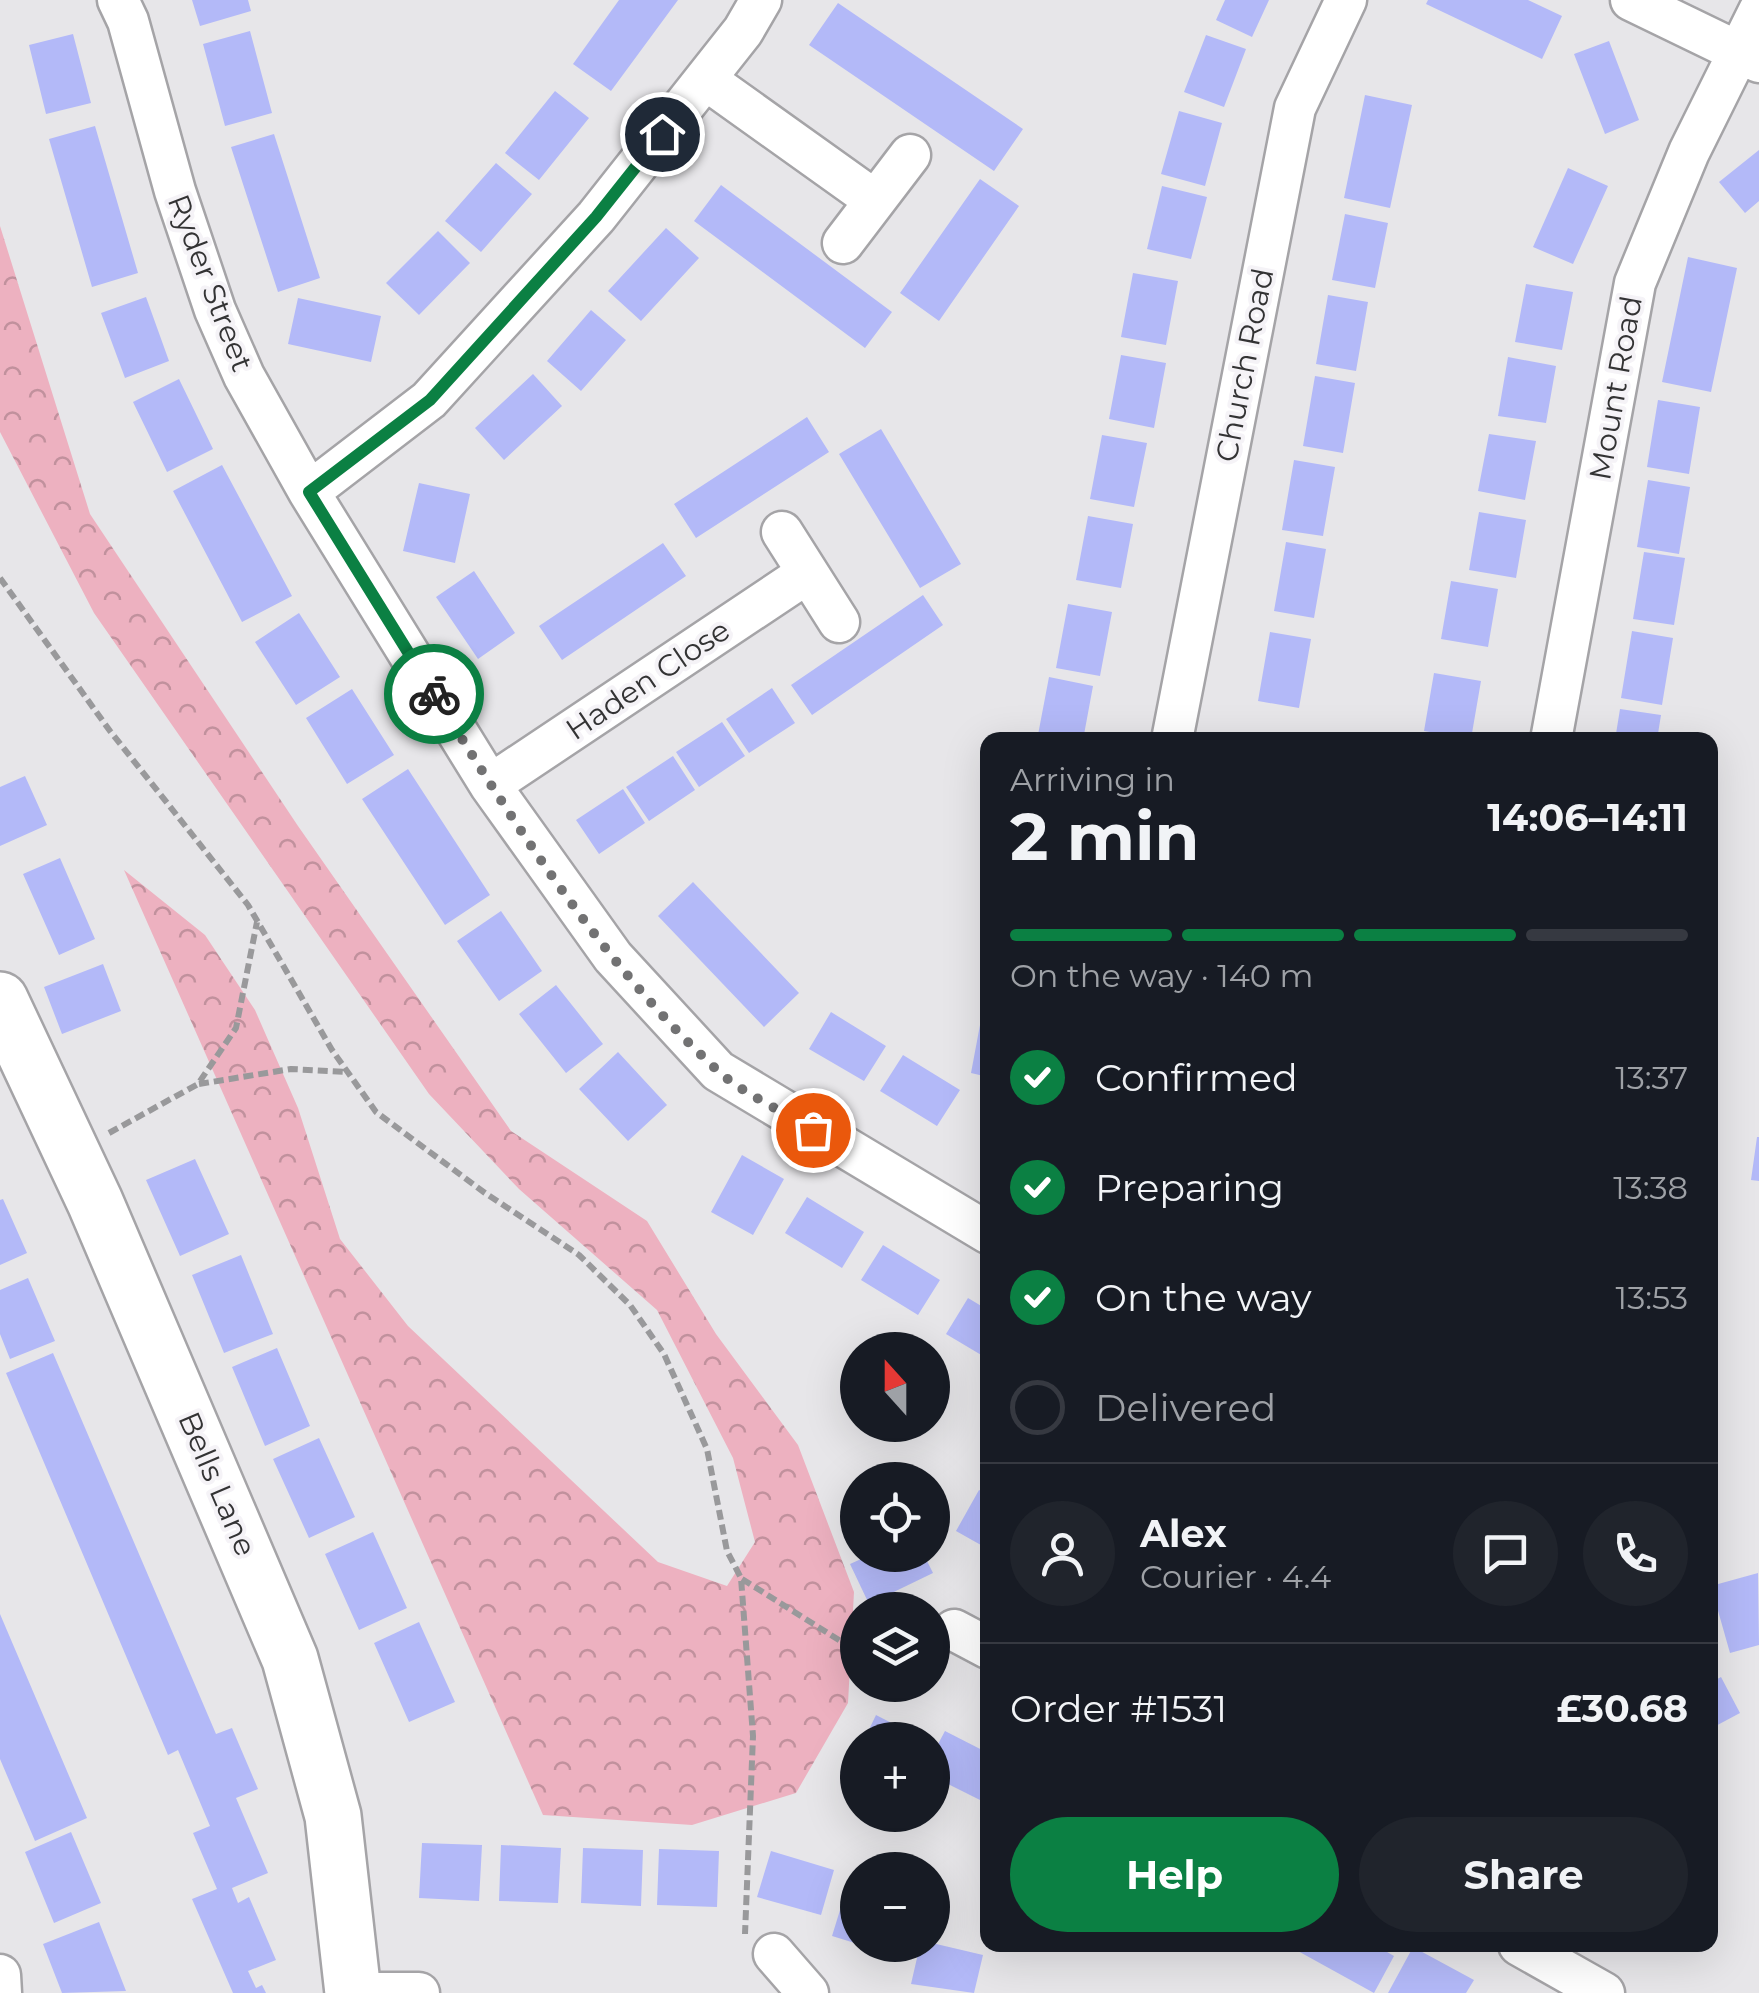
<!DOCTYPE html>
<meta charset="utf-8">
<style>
body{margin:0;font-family:Montserrat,sans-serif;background:#20242c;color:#f1f3f6;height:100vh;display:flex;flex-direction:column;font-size:38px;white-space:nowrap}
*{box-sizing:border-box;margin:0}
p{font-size:32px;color:#9ea1a6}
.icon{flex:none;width:55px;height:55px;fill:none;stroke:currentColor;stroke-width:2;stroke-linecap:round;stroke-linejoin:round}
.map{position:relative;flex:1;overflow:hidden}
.sheet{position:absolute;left:980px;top:732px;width:738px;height:1220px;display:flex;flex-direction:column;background:#171b24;border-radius:20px;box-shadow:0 10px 40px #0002}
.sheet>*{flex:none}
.needle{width:65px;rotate:339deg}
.controls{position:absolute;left:840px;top:1332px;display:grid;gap:20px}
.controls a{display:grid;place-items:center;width:110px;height:110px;border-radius:50%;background:#171b24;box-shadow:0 10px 40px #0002;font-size:50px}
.pin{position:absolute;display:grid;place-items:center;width:85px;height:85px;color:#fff;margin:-42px;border:5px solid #fff;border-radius:50%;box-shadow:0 2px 10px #0007}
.courier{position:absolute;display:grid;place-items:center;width:100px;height:100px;margin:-50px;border:8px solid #0b8043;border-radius:50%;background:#fff;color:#222;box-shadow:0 2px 12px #0007}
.headline em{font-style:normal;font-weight:700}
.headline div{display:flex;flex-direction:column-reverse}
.headline{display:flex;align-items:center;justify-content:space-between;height:170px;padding:0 30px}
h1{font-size:65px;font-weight:700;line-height:75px}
.bar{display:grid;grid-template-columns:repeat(4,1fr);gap:15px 10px;align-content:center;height:120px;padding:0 30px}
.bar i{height:12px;border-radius:8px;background:#363941}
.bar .selected{background:#0b8043}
.bar p{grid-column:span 4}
.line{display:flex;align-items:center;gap:25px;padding:0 30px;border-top:2px solid #363941}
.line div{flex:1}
.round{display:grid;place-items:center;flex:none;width:105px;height:105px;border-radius:52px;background:#20242c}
ol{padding:0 30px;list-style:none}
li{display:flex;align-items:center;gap:30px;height:110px}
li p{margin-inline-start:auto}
li .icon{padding:10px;border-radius:50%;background:#0b8043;color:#fff;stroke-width:4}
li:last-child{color:#9ea1a6}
li i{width:55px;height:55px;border:5px solid #363941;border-radius:50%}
.button{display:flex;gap:20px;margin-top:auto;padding:20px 30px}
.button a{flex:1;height:115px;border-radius:60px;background:#0b8043;color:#fff;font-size:40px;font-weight:700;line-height:115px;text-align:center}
.button a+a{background:#20242c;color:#f1f3f6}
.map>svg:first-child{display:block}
</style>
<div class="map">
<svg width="1759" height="1993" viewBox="0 0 1759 1993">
<defs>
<pattern id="forest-crowns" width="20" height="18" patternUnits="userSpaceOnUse" patternTransform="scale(2.5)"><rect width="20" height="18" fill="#edb1c0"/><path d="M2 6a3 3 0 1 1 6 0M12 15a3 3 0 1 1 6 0" fill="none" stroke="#c1919d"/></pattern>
</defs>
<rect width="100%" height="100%" fill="#e7e6e9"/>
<!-- forest -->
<path fill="url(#forest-crowns)" d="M0,226l90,288 208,312 213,305 136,90 69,113 82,111 56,147 -6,111 -52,90 -104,32 -149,-10 -419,-945 81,65 50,75 43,98 42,131 68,87 250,236 69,24 28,-44 -22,-84 -76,-148 -138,-121 -90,-95 -335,-481 -94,-181z"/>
<!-- building -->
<path fill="#b3b9f8" d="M192,0h56l3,11 -51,15z
M619,0h59l-67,91 -38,-27z
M1225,0h44l-17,37 -36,-17z
M1428,0h100l34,16 -20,43 -116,-55z
M838,3l185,126 -29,42 -185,-126z
M250,31l22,82 -47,13 -22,-82z
M73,34l18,69 -45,11 -17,-69z
M1206,35l40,14 -22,58 -40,-15z
M1609,41l30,79 -34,14 -31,-80z
M555,91l34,27 -50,62 -34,-27z
M1365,95l47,10 -22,103 -46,-10z
M1179,111l43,12 -17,63 -44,-12z
M95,126l43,147 -46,14 -43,-148z
M274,134l46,144 -42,14 -47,-145z
M1759,150v51l-14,12 -26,-31z
M496,163l36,31 -51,58 -36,-31z
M1568,168l40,18 -35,78 -40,-17z
M980,179l39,27 -80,115 -39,-28z
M721,185l171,127 -27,36 -171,-127z
M1162,186l45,11 -16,62 -44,-10z
M1345,214l43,9 -13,65 -43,-8z
M666,228l33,30 -58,63 -33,-30z
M438,231l32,32 -51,52 -33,-32z
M1688,257l49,11 -26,124 -49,-10z
M1133,273l45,8 -12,64 -45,-8z
M1526,284l47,8 -11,58 -47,-8z
M1328,295l40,7 -12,69 -40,-7z
M146,297l23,64 -44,17 -24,-65z
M298,298l83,18 -10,46 -83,-18z
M591,310l35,30 -45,51 -34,-30z
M1121,355l45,8 -12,65 -45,-9z
M1508,357l48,9 -10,57 -48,-7z
M533,374l29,32 -58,54 -29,-32z
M1315,376l40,7 -12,70 -40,-7z
M179,379l34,70 -46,23 -34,-70z
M1658,400l42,7 -11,67 -42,-7z
M807,417l22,35 -133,86 -22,-34z
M881,429l80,135 -41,24 -81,-134z
M1489,434l47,7 -11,59 -47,-9z
M1102,435l45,8 -13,64 -44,-8z
M1294,460l41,7 -12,69 -41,-6z
M222,465l70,131 -50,26 -69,-131z
M1648,480l42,7 -11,67 -42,-7z
M419,483l51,11 -15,69 -52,-12z
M1479,512l47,8 -10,58 -47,-8z
M1088,516l45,8 -12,64 -45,-8z
M1286,542l40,7 -12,69 -40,-7z
M663,543l23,33 -124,84 -23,-34z
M1644,552l41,6 -11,67 -41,-6z
M474,571l41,62 -37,26 -42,-62z
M1451,581l47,8 -10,58 -47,-8z
M923,595l20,30 -131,90 -21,-30z
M1068,604l44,8 -12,64 -44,-8z
M299,613l41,64 -44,28 -41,-63z
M1632,631l41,7 -11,67 -41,-7z
M1270,632l41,7 -12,69 -41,-7z
M1434,673l47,8 -10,58 -47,-8z
M1049,677l44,9 -10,54h-46z
M772,688l23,35 -46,30 -23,-34z
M352,689l42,66 -47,29 -41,-66z
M1620,709l41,6 -4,25h-42z
M722,722l23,34 -46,31 -23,-35z
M673,756l22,34 -46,31 -23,-34z
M408,769l82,126 -45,30 -83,-126z
M25,776l22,49 -47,21v-59z
M623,789l22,34 -46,31 -23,-34z
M60,858l35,81 -36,16 -36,-81z
M693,882l106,111 -35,34 -106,-111z
M501,911l41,60 -43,30 -42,-60z
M103,964l18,47 -59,23 -18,-47z
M556,985l47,59 -37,29 -47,-59z
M983,1009l5,1v67l-17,-4z
M831,1012l55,34 -22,35 -55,-32z
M618,1052l49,53 -39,36 -49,-52z
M903,1055l57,35 -23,36 -57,-35z
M1757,1137h2v44l-8,-1z
M742,1155l42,24 -31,56 -42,-23z
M195,1159l34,75 -49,22 -34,-76z
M807,1197l57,35 -22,36 -57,-35z
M3,1199l24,54 -27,12v-65z
M883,1245l57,35 -22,35 -57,-35z
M241,1255l32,79 -49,19 -32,-78z
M28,1278l27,63 -45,18 -10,-25v-44z
M968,1298l20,12v49l-42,-25z
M277,1348l33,78 -45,20 -33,-79z
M53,1353l163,381 16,-6 26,61 -22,9 32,75 -36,15 6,15 11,-6 27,63 -28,11 8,17 6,-3 4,8h-33l-41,-94 25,-10 -24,-56 17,-7 -32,-76 -10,5 -162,-382z
M319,1438l36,79 -46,21 -36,-79z
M979,1490l9,5v54l-32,-18z
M373,1532l34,76 -48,22 -34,-76z
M870,1555h54l9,18 -64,31 -19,-40z
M1758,1573l1,72 -29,8 -19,-67z
M0,1614l87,204 -52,23 -35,-82z
M419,1622l36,80 -46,20 -35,-79z
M1721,1677l19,36 -30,16v-46z
M876,1715l49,25h-61z
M945,1731l43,22v51l-56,-28v-32l5,2z
M71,1832l30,71 -47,20 -29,-71z
M422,1843l60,2 -3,56 -60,-3z
M501,1845l60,3 -3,55 -59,-2z
M583,1848l60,2 -2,56 -60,-3z
M659,1849l60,2 -2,56 -60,-2z
M771,1851l63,19 -13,45 -64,-18z
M845,1894l13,4v46l-26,-8z
M99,1922l27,69 -64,2 -19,-49z
M863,1945h38l-4,11z
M920,1945l12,-2 51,12 -9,38 -63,-9z
M1287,1945h88l19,11 -20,37z
M1413,1947l61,33 -8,13h-78z"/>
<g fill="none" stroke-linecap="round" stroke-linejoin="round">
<defs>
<path id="street" d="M118,0l10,21 47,170 40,119 29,66 65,116 181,293 123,172 105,114 270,162
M1631,0l128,62
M705,79l168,120
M843,243l67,-88
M309,492l120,-92 167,-183 147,-186 18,-31
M782,532l57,90
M1172,740l123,-632 51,-108
M1551,740l84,-457 54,-131 70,-141
M490,785l316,-211
M954,1630l34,18
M1519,1945l85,48
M774,1954l34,39
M0,1975l1,18
M353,1993h66"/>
<path id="secondary" d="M0,1000l95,202 195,457 43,157 20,177"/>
</defs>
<!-- street casing -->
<use href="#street" stroke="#a5a4a7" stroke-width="45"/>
<!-- secondary casing -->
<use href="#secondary" stroke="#a5a4a7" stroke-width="60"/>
<!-- path -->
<path stroke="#99999b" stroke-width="6" stroke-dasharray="10 5" stroke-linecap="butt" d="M0,578l110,153 138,174 84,145 44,62 109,81 94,62 51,50 34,49 43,95 20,102 14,27 12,158 -8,198
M199,1084l92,-15 55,3
M109,1133l89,-49 38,-56 21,-106
M742,1579l116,73"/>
<!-- street -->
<use href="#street" stroke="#fff" stroke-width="40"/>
<!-- secondary -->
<use href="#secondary" stroke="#fff" stroke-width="55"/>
</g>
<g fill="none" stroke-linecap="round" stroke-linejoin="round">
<!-- done -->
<path stroke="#727273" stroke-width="10" stroke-dasharray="0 18" d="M434,694c82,132 168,270 283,376 26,24 66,41 96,60"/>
<!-- route -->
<path stroke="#0b8043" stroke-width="12" d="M434,694l-125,-202 121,-92 166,-183 66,-83"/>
</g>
<g text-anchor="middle" stroke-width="8" stroke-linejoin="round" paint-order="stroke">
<!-- street labels -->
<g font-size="30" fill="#333334" stroke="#f5f3f7">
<text transform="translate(210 283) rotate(69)" y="10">Ryder Street</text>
<text transform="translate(1245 365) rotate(-79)" y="10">Church Road</text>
<text transform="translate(1616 388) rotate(-80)" y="10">Mount Road</text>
<text transform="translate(648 680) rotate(-34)" y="10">Haden Close</text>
<text transform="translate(217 1484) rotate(67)" y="10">Bells Lane</text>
</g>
</g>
</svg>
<div class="controls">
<a><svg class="needle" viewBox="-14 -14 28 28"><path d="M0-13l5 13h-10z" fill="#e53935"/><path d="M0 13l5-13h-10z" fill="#9ea1a6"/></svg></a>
<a><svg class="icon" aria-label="locate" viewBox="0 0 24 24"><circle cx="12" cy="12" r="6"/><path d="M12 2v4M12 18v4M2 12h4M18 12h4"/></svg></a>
<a><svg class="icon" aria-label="layers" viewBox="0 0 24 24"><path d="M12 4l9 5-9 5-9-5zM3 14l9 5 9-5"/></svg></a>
<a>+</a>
<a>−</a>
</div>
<div class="pin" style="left:813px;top:1130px;background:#ea580c"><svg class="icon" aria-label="bag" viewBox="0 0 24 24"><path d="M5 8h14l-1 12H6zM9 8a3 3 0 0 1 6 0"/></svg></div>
<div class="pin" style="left:662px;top:134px;background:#1f2937"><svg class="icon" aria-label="home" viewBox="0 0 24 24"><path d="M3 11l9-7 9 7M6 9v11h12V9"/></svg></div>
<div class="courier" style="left:434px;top:694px"><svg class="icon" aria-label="bike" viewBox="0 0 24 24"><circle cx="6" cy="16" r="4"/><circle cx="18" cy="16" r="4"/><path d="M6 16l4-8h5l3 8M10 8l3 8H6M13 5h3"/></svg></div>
<section class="sheet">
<div class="headline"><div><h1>2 min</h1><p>Arriving in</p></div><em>14:06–14:11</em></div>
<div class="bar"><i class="selected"></i><i class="selected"></i><i class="selected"></i><i></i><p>On the way · 140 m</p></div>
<ol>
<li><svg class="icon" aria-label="check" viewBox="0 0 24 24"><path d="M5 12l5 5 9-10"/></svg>Confirmed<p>13:37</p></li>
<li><svg class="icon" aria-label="check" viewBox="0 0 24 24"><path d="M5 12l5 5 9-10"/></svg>Preparing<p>13:38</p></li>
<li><svg class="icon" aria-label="check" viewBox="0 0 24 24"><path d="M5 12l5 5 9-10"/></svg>On the way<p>13:53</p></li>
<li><i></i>Delivered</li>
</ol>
<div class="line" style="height:180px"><a class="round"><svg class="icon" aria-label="person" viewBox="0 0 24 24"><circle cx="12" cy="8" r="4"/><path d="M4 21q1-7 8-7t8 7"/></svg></a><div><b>Alex</b><p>Courier · 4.4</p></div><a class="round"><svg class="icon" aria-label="chat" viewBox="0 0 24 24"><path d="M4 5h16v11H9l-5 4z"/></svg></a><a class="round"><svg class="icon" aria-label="phone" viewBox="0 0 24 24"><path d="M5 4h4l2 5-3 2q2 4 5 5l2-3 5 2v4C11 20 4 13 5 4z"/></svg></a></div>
<div class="line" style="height:130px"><div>Order #1531</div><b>£30.68</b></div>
<div class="button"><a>Help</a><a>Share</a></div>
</section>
</div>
